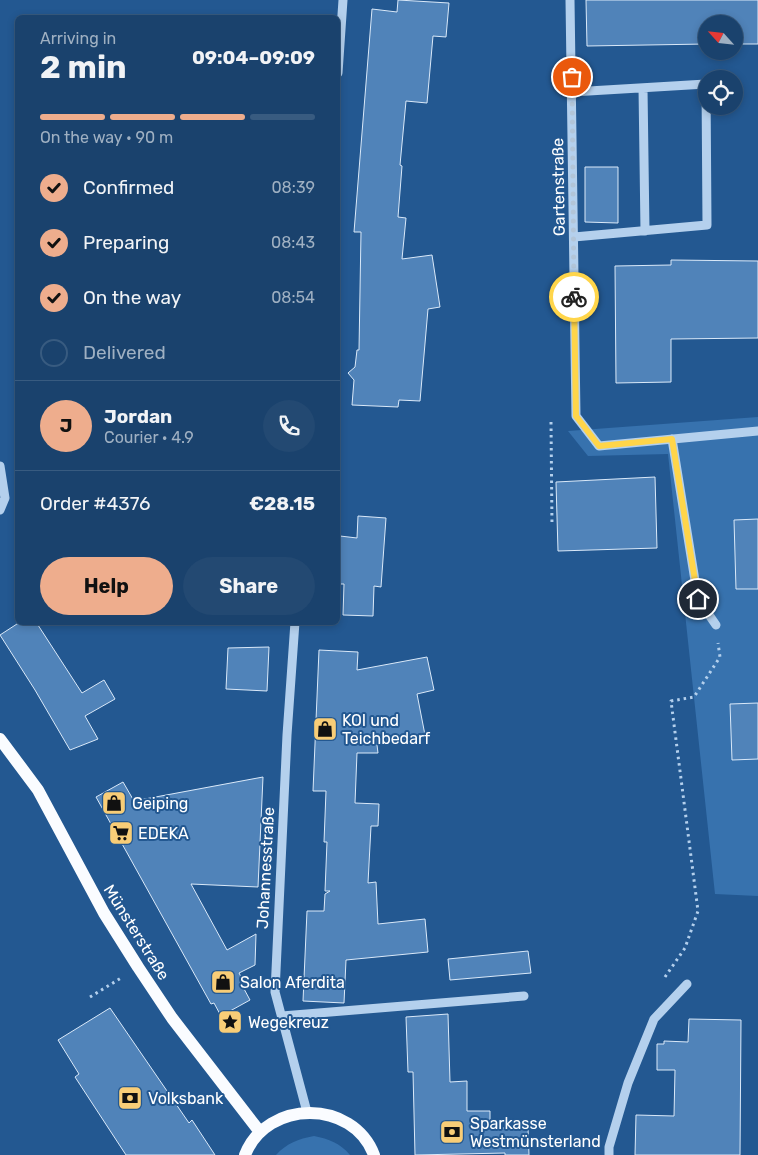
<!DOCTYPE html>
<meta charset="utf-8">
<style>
body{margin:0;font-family:Rubik,sans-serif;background:#234972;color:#f1f3f6;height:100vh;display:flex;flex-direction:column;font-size:19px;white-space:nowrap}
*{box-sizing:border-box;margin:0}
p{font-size:16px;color:#9fb0c2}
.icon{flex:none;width:28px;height:28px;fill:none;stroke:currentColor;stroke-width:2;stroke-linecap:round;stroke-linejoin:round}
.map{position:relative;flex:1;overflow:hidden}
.sheet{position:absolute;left:15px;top:15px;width:325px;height:610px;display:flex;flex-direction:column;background:#1a426d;border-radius:8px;box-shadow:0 2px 8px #0003,0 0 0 1px #385b80}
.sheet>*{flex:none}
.needle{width:32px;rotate:297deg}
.tools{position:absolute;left:698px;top:15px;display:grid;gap:10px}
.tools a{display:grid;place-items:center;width:45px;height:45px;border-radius:50%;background:#1a426d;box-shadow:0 2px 8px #0003,0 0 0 1px #385b80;font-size:25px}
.pin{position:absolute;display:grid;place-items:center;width:42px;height:42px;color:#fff;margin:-21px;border:2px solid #fff;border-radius:50%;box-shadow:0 1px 5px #0007}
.courier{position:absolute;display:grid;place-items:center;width:50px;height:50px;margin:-25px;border:4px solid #ffd54a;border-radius:50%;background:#fff;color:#222;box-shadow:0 1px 6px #0007}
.head em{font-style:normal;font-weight:700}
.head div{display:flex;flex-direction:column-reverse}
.head{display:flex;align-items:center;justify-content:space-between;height:85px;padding:0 25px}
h1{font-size:32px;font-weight:700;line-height:38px}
.bar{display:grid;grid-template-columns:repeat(4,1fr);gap:8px 5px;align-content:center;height:60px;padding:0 25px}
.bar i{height:6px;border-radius:4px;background:#385b80}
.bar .selected{background:#eead8d}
.bar p{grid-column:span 4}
.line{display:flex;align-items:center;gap:12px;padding:0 25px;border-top:1px solid #385b80}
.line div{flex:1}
.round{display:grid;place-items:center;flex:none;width:52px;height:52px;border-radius:26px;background:#234972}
ol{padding:0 25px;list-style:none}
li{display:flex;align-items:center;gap:15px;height:55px}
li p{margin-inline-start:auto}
li .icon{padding:5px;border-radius:50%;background:#eead8d;color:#111;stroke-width:4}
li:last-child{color:#9fb0c2}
li i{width:28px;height:28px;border:2px solid #385b80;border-radius:50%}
.button{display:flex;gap:10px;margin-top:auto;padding:10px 25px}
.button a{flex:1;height:58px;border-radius:30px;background:#eead8d;color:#111;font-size:20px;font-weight:700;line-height:58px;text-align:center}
.button a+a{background:#234972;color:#f1f3f6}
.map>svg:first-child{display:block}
</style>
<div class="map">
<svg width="758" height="1155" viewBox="0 0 758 1155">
<rect width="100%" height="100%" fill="#235891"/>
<!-- green -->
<path fill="#3772ae" d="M758,417v479l-43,-2 -47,-440 -80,2 -20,-25z
M314,1136c15,3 26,7 36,19h-74c11,-12 22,-16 38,-19z"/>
<!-- building -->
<path fill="#5083b9" stroke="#dae9f9" d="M398,0l51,3 -3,34 -13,-1 -6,67 -21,-2 -6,64 2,1 -4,51 8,1 -4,41 30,-4 8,52 -12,2 -8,92 -21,-1 -1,7 -46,-2 2,-25 -6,-7 7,-6 2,-17h2l2,-118h-7l18,-223 25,3z
M586,0h172v44h-24v-20h-28v20l-119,2z
M585,167h33v56l-33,-1z
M671,260l87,1v77l-87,1v43l-55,1 -1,-117 56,-1z
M655,477l2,71 -99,3 -2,-69z
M358,516l28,2 -5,69 -7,-1 -1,30 -30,-1 1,-31h-6l2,-48 17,2z
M758,519v70h-22l-2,-69z
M20,622h16l46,71 22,-13 11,19 -30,17 13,23 -28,11 -35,-60 -35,-55z
M269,647l-2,44 -41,-2 2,-41z
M319,650l39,2 -1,18 70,-13 7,33 -17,4 8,41 -48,10 1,8h-21l-2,50 24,1 -1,22h-7l-3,57 8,-1 2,42 47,-5 3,33 -82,8 -2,43 -41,-2 4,-90h17l1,-17 5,-3h-5l2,-49h-3l2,-51h-13z
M758,703v56l-26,1 -2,-56z
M263,777l-5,110 -67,-3 36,66 29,-16 -1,31 -16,8 7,13 -3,1 7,13 -29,16 -7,-13 -3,1 -115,-207 27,-15 11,19z
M528,951l3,22 -81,7 -2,-21z
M110,1008l79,115 3,-3 23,35h-89l-51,-78 4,-3 -21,-34z
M448,1014l2,68 17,-1v30h23v17h38l1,27h-24v-2l-90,2 -2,-83h-5l-2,-55z
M689,1019l52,1 -1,135h-105l1,-40 38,1 1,-46h-18v-26h7v-3l24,1z"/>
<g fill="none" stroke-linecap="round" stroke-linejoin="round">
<!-- path -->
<path stroke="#b4d0ed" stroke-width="3" stroke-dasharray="2.5 4" stroke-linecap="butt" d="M551,422l1,104
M665,977l20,-29 13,-37 -27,-210 23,-4 26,-40 -2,-14
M90,997l31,-19"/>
<!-- minor -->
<path stroke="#b4d0ed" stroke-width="9" d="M570,0l6,416 23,30 159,-15
M338,73l5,-73
M643,88l2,143
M572,92l134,-8 1,141 -133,12
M672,439l26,160 18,26
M0,466l5,32 -5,12
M295,622l-8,113 -12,257 32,120
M282,1016l242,-20
M609,1155v-8l19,-64 26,-64 33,-35"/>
<!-- major -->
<path stroke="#fafcff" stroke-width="12" d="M0,739l38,51 66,123 34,54 34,51 88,114
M245,1155c22,-56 108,-56 129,0"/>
</g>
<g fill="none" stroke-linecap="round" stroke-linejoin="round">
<!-- done -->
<path stroke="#b2c5d8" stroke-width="5" stroke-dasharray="0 9" d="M572,77l2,220"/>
<!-- route -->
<path stroke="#ffd54a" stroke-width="6" d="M574,297l2,119 23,30 73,-7 26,160"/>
</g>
<!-- icons -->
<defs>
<symbol id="shop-square" viewBox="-11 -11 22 22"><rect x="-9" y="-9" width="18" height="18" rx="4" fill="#f8cd77" stroke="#235891"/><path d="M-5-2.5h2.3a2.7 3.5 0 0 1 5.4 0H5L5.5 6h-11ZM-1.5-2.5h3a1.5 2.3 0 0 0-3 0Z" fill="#111"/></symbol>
<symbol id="supermarket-square" viewBox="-11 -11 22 22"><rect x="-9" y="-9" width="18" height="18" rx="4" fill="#f8cd77" stroke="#235891"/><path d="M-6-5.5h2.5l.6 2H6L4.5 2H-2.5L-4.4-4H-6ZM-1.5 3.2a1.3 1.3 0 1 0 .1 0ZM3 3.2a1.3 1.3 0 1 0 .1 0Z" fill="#111"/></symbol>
<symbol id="sight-square" viewBox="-11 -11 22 22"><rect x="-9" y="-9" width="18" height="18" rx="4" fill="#f8cd77" stroke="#235891"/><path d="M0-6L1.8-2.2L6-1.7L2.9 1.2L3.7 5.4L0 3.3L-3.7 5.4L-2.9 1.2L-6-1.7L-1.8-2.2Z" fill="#111"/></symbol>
<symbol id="bank-square" viewBox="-11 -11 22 22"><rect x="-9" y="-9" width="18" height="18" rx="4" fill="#f8cd77" stroke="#235891"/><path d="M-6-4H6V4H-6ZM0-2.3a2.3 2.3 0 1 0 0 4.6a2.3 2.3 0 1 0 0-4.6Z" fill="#111"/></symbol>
</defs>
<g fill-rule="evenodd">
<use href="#shop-square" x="311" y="715" width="28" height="28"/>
<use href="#shop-square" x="100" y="789" width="28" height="28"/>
<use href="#supermarket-square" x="107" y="819" width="28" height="28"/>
<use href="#shop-square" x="209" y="968" width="28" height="28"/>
<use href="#sight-square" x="216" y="1008" width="28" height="28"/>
<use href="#bank-square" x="116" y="1084" width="28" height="28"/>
<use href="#bank-square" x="438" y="1118" width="28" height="28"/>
</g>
<g text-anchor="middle" stroke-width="4" stroke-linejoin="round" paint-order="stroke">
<!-- street labels -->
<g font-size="16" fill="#fff" stroke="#235891">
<text transform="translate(558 187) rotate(-91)" y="6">Gartenstraße</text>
<text transform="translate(265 868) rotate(-87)" y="6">Johannesstraße</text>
<text transform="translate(137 932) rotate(58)" y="6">Münsterstraße</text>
</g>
<!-- poi labels -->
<g font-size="16" fill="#fff" stroke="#235891" text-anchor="start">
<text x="342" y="726">KOI und<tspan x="342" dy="18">Teichbedarf</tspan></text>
<text x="132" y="809">Geiping</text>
<text x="138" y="839">EDEKA</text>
<text x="240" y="988">Salon Aferdita</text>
<text x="248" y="1028">Wegekreuz</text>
<text x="148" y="1104">Volksbank</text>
<text x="470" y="1129">Sparkasse<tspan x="470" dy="18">Westmünsterland</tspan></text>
</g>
</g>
</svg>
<div class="tools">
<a><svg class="needle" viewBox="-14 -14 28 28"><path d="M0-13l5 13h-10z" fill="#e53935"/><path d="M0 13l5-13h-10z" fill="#9fb0c2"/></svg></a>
<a><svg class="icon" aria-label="locate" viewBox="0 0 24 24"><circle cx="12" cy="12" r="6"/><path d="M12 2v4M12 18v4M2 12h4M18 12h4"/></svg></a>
</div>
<div class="pin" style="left:572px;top:77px;background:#ea580c"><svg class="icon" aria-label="bag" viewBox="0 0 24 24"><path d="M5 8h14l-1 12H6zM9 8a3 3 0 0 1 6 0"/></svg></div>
<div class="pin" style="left:698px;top:599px;background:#1f2937"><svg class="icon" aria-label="home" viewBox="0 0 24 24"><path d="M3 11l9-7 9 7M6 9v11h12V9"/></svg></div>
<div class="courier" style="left:574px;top:297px"><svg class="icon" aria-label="bike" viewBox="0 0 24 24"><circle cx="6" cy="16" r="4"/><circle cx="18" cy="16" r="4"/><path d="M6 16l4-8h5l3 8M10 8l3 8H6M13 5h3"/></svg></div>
<section class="sheet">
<div class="head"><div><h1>2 min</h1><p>Arriving in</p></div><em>09:04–09:09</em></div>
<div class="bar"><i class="selected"></i><i class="selected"></i><i class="selected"></i><i></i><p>On the way · 90 m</p></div>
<ol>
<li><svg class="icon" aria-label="check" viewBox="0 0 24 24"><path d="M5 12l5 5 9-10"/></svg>Confirmed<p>08:39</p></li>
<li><svg class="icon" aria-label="check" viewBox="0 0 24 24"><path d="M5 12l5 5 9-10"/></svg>Preparing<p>08:43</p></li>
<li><svg class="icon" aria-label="check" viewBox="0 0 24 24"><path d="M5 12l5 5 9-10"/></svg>On the way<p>08:54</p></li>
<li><i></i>Delivered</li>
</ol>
<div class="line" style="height:90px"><b class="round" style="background:#eead8d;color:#111">J</b><div><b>Jordan</b><p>Courier · 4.9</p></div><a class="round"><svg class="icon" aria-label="phone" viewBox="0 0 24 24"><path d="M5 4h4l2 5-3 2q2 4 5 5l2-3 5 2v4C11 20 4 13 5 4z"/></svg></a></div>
<div class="line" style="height:65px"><div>Order #4376</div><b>€28.15</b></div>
<div class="button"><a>Help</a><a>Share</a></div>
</section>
</div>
